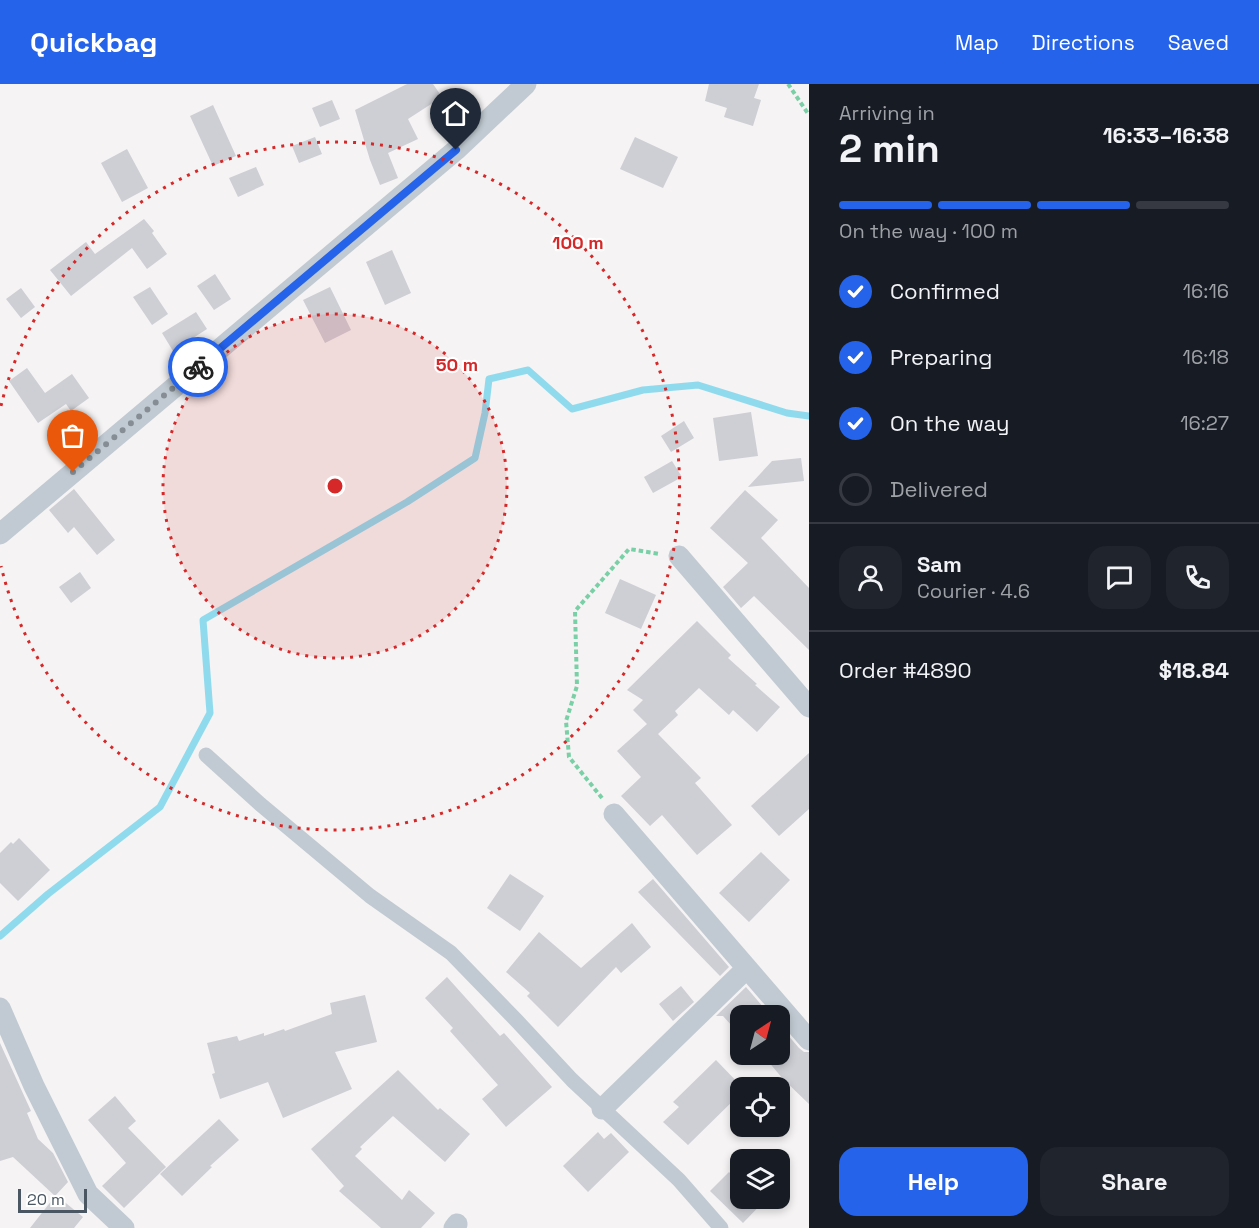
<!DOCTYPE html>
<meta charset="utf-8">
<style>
body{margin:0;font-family:"Space Grotesk",sans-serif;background:#20242c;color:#f1f3f6;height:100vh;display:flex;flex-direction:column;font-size:22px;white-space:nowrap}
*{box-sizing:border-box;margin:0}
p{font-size:20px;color:#9ea1a6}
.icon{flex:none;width:33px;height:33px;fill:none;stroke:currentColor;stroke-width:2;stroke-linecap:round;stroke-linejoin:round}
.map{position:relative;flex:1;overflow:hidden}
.side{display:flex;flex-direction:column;background:#171b24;width:450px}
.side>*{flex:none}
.needle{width:39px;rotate:36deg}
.tools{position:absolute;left:730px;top:921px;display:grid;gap:12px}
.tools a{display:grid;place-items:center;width:60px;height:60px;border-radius:12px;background:#171b24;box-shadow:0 3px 9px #0003;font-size:30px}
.scale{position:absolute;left:18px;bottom:15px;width:69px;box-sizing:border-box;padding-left:6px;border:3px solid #4a5661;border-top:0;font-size:16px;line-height:21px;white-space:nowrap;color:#4a5661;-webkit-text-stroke:4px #fff;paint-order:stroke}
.pin{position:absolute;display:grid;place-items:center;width:51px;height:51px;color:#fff;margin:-62px -26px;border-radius:50% 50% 50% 0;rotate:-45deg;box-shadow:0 0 6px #0007}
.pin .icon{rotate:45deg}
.courier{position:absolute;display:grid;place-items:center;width:60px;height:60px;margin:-30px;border:4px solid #2563eb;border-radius:50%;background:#fff;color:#222;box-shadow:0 2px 8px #0007}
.headline em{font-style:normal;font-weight:800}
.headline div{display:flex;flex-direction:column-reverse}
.headline{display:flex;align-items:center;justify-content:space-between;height:102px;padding:0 30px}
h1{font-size:39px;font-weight:800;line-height:45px}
.bar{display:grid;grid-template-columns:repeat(4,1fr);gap:9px 6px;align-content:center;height:72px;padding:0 30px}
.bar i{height:8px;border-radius:4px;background:#363941}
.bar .selected{background:#2563eb}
.bar p{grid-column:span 4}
.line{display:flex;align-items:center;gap:15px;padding:0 30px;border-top:2px solid #363941}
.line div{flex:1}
.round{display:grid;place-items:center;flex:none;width:63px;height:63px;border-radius:18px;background:#20242c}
ol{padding:0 30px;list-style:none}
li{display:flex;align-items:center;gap:18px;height:66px}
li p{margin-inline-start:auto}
li .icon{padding:6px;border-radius:50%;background:#2563eb;color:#fff;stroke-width:4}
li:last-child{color:#9ea1a6}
li i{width:33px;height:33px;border:3px solid #363941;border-radius:50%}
.cta{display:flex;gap:12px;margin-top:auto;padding:12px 30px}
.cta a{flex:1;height:69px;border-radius:18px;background:#2563eb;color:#fff;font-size:24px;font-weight:800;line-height:69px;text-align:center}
.cta a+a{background:#20242c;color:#f1f3f6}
header{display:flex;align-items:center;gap:36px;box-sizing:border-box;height:84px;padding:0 30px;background:#2563eb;color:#fff}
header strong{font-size:28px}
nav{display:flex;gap:33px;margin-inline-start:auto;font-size:21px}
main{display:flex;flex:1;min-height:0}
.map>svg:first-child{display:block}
</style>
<header>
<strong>Quickbag</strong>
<nav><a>Map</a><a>Directions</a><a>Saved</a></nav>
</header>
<main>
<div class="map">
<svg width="809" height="1144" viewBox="0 0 809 1144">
<rect width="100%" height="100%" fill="#f5f3f3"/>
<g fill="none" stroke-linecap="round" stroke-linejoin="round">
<!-- stream -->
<path stroke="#90daee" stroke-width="7" d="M0,852l48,-42 112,-87 50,-94 -7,-93 204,-118 68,-44 10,-45 4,-34 39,-9 44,39 71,-19 55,-5 89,28 22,3"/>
</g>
<!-- building -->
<path fill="#cdcfd5" d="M407,0h26l9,13 -34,22 10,20 -30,14 10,25 -18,7 -10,-25 -15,-50z
M709,0h50l-5,14 7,2 -8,26 -29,-9 3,-9 -22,-7z
M332,16l8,19 -20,8 -8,-19z
M213,21l23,51 -23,10 -23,-50z
M315,53l7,17 -23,9 -7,-17z
M635,53l43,20 -15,31 -43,-19z
M127,65l21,39 -26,14 -21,-39z
M256,83l8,18 -26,12 -9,-19z
M144,135l10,12 -2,2 15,21 -20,15 -15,-21 -61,48 -21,-26 36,-28 9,12z
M392,166l19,43 -26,12 -19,-43z
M215,190l16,25 -17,11 -17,-24z
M150,203l18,27 -16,11 -19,-28z
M330,203l21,43 -26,13 -22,-43z
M21,204l14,19 -14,11 -15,-19z
M196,228l11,17 -34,22 -11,-18z
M27,284l18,25 27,-19 17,24 -18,13 -5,-7 -28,19 -29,-42z
M751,328l7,44 -39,5 -6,-43z
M684,337l10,17 -23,14 -10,-16z
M801,374l3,23 -56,6 24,-26z
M672,377l10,16 -29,16 -9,-16z
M74,405l41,51 -18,15 -23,-28 -6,6 -19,-23z
M745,406l33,30 -17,18 48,50v62l-55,-54 -13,12 -18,-21 25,-24 -38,-35z
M80,488l11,16 -20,15 -12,-16z
M620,495l36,16 -15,34 -36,-16z
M697,537l34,34 -3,3 29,26 -2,1 25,22 -23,25 -24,-22 -4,5 -30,-27 -24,23 3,4 -20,19 43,44 -6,5 37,42 -35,30 -35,-40 -12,11 -29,-30 20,-19 -24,-26 30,-27 -14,-14 10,-10 -16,-10z
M809,669v56l-30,27 -28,-30z
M19,754l31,32 -32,31 -18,-18v-30l11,-11 2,2z
M761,768l29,28 -41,42 -30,-29z
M510,790l34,22 -24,35 -33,-23z
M653,795l76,88 -9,9 -82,-84z
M632,839l19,24 -30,26 -5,-6 -58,60 -31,-31 3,-3 -24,-21 33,-40 42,36z
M447,893l53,59 4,-3 48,54 -46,40 -24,-28 16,-14 -48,-54 3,-3 -28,-30z
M681,902l13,16 -21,19 -14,-17z
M746,903l25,29h-30v20l-18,-20h-7z
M365,911l12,47 -42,10 17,37 -69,29 -15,-36 -48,17 -8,-25 3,-1 -8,-30 30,-7 2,5 25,-8v3l20,-7 1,2 47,-17 -2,-11z
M780,942l19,22 5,4h5v52l-26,-25 -21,-25h18z
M0,959l31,68 -4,2 11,26 15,14 15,29 -13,14 -42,-39 -13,4z
M716,976l27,28h-2v5l-53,52 -25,-23 16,-15 -6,-5z
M398,986l40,40 2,-2 30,26 -25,28 -52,-46 -33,31 2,2 -7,7 47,44 7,-10 26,23 -14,15h-40l-42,-37 5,-5 -33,-37z
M115,1012l21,25 -8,7 38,39 -42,41 -22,-22 24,-23 -38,-43z
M219,1035l20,21 -29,26 2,1 -30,29 -22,-22z
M598,1048l6,7 7,-6 18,19 -41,40 -25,-26z
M729,1088l12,12v14h26l-24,25 -33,-32z
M56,1111l27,22 -9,11h-44z"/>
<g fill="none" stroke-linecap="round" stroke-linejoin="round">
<!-- path -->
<path stroke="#7ad0a6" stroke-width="4" stroke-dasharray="4.5 3" stroke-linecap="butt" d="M788,0l21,31
M602,714l-33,-41 -3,-36 11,-35 -2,-75 54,-62 31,5"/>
<!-- pedestrian -->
<path stroke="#c1cad2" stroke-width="15" d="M206,671l54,49 110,92 81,57 66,68 55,59 107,100 42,48"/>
<!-- minor -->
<path stroke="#c1cad2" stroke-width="21" d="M0,450l456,-384 70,-66
M679,472l130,151
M614,730l195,226
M0,924l34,78 54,108 36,34
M602,1025l145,-141
M454,1144l3,-4"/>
</g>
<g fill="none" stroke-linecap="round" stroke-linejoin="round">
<!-- done -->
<path stroke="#868d94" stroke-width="6" stroke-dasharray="0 10.8" d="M73,388l125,-105"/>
<!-- route -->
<path stroke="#2563eb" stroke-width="8" d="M198,283l258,-217"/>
</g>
<!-- distance rings -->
<circle cx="335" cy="402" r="172" fill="#d62828" fill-opacity=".12"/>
<g fill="none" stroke="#d62828" stroke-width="3" stroke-dasharray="3 6">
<circle cx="335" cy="402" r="172"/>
<path d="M1 322A344 344 0 1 1 1 482"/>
</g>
<circle cx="335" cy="402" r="9" fill="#d62828" stroke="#fff" stroke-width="3"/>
<g font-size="18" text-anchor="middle" font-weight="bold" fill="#d62828" stroke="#fff" stroke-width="4.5" stroke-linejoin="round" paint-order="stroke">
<text x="578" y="165">100 m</text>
<text x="457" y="287">50 m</text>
</g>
</svg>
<div class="tools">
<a><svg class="needle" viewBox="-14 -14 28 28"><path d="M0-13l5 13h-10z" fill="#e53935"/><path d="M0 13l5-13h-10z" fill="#9ea1a6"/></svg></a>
<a><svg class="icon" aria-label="locate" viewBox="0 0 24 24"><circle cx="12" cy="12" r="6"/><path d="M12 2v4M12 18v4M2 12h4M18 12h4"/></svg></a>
<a><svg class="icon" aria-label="layers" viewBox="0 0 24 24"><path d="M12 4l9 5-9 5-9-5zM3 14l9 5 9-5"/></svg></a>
</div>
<div class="scale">20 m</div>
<div class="pin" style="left:73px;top:388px;background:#ea580c"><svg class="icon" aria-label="bag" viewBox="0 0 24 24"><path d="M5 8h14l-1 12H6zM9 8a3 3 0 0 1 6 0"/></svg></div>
<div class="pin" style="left:456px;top:66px;background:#1f2937"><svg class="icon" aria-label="home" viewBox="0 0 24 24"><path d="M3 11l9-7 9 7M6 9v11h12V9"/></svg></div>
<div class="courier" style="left:198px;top:283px"><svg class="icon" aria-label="bike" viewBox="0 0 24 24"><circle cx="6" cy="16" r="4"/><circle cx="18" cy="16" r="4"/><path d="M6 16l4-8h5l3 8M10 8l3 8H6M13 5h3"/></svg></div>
</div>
<section class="side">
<div class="headline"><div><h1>2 min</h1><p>Arriving in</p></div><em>16:33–16:38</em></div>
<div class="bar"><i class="selected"></i><i class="selected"></i><i class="selected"></i><i></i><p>On the way · 100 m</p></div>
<ol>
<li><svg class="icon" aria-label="check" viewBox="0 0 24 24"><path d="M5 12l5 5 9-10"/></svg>Confirmed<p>16:16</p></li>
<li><svg class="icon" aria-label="check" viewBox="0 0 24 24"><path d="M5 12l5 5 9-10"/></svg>Preparing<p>16:18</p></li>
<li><svg class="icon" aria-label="check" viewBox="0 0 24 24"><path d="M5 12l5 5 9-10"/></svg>On the way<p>16:27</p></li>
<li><i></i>Delivered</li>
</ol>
<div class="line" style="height:108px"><a class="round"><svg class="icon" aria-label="person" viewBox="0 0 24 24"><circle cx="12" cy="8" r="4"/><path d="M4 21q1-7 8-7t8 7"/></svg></a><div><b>Sam</b><p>Courier · 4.6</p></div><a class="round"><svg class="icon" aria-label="chat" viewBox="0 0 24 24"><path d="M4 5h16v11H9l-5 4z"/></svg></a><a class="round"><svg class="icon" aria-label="phone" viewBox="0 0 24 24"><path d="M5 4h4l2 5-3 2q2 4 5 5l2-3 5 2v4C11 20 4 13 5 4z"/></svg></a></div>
<div class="line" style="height:78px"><div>Order #4890</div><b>$18.84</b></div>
<div class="cta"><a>Help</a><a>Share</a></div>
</section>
</main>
